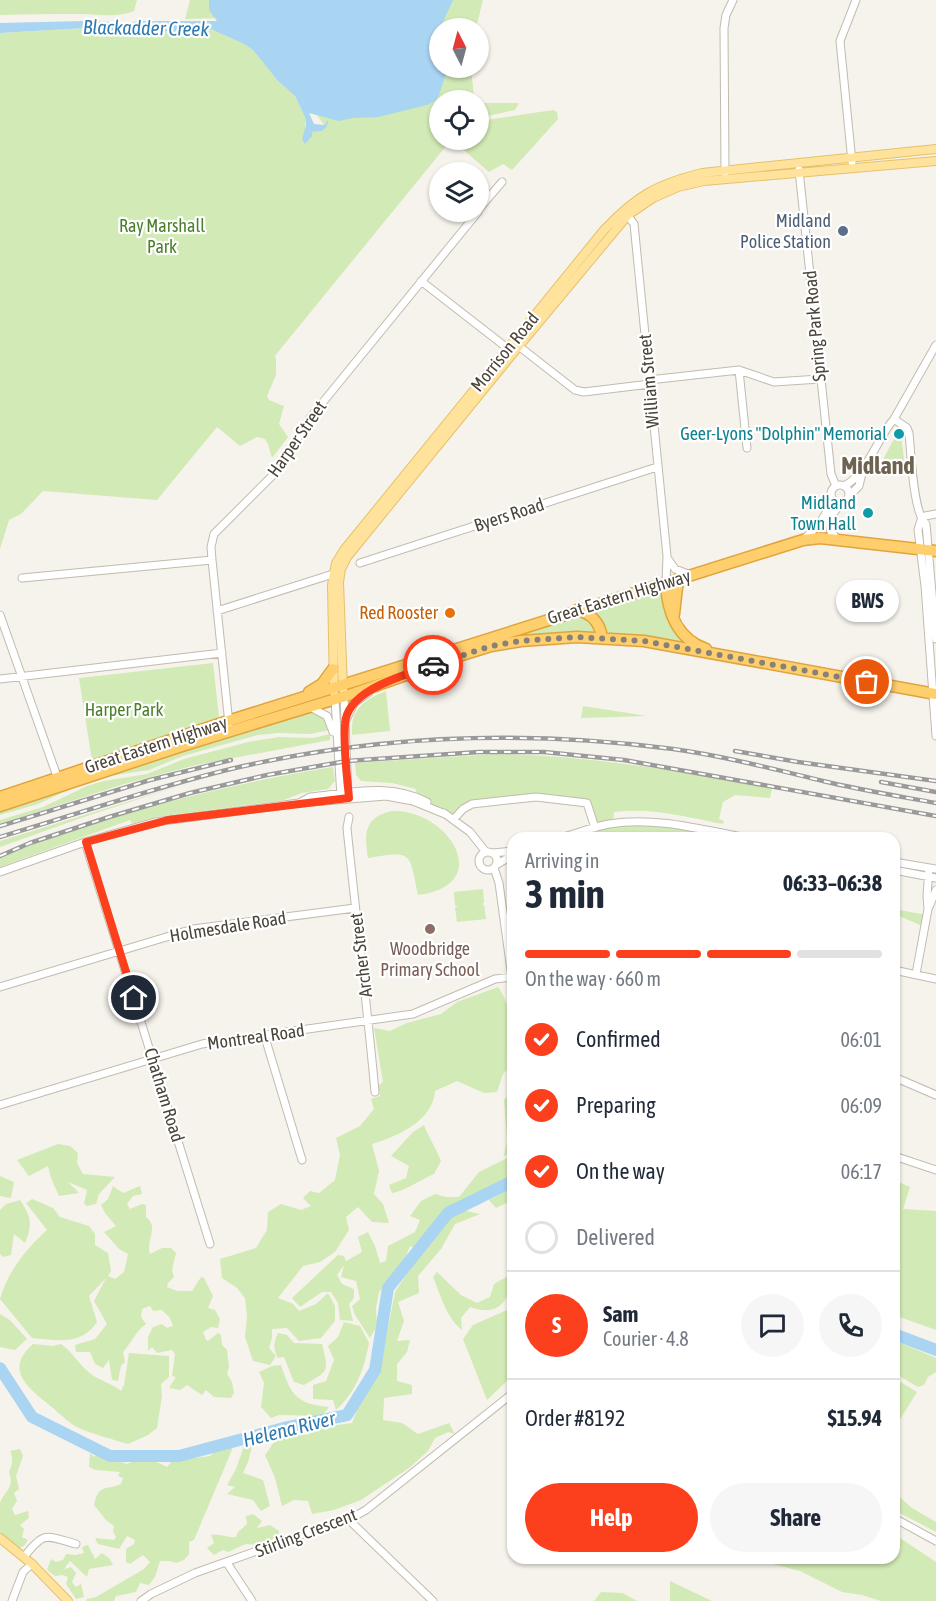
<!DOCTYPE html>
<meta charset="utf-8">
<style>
body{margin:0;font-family:"Asap Condensed",sans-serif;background:#f6f6f7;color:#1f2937;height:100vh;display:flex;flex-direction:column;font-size:22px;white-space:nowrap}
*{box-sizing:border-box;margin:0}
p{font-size:20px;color:#747a83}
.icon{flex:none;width:33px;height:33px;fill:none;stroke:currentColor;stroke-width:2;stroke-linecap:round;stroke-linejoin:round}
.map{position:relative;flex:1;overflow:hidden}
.side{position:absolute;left:507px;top:832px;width:393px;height:732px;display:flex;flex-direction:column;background:#fff;border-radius:18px;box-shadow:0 2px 4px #0004}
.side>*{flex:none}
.needle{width:39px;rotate:354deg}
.fabs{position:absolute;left:429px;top:18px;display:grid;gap:12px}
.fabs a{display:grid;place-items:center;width:60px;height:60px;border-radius:50%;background:#fff;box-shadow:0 2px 4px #0004;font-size:30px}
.pin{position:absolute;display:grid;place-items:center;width:51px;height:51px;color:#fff;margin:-26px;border:3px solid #fff;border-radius:50%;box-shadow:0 2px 6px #0007}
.courier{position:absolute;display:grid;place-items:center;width:60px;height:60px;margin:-30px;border:4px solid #fc3f1d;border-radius:50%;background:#fff;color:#222;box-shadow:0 2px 8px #0007}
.bubble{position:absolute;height:42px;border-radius:21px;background:#fff;box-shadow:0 2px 4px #0004;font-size:20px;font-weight:700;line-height:42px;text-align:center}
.head em{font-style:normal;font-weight:700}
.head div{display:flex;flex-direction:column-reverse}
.head{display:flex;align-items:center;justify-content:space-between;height:102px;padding:0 18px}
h1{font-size:39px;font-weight:700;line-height:45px}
.bar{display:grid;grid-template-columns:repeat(4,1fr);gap:9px 6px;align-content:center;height:72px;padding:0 18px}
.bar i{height:8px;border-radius:4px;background:#e0e1e3}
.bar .on{background:#fc3f1d}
.bar p{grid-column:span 4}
.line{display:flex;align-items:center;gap:15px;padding:0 18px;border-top:2px solid #e0e1e3}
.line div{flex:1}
.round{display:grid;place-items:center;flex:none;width:63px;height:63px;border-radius:32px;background:#f6f6f7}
ol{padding:0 18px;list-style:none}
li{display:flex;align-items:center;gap:18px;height:66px}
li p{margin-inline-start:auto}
li .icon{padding:6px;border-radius:50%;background:#fc3f1d;color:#fff;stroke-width:4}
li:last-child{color:#747a83}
li i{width:33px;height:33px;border:3px solid #e0e1e3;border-radius:50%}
.button{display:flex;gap:12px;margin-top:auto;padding:12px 18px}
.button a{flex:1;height:69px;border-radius:36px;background:#fc3f1d;color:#fff;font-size:24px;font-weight:700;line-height:69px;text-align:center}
.button a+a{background:#f6f6f7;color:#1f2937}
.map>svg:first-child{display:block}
</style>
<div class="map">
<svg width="936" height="1601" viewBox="0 0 936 1601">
<rect width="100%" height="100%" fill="#f6f3ec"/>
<!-- green -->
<path fill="#d2eab5" d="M0,0h137l-3,11c-19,8 -39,2 -59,3 -25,0 -50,0 -75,1z
M190,0h293l-7,28h-36v40h31l3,29 3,3h-37v40h11l-177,217h2v18l-9,21 2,4 15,6 -5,18 9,13 -16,21 -4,-14 -3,-5 -8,-2 -17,9 -23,-19 -60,73 -114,-9 -22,23 -12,6 -9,29v-516l85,-5 26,3h74l7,-1 7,-4 7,1 38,17 9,6 25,31 17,15 10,21v16l4,7 3,-8 10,-1 5,-10 -3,4 -8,-11 -90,-96 -41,1z
M478,102l2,1h39l-4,7 -36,8z
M553,110l4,2 1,7 -46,51 -9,-6 -14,8 -37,-32h26l1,-19z
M896,435l5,1 4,30 -26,1z
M665,585v12l30,48 -92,-11 -14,-21z
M582,617h6l9,17 -70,2 -2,-6z
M213,663l6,54 -127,44 -13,-83z
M386,691l4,40 -38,4c-2,-26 12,-35 34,-44z
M583,706l64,10 -66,2z
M310,711l15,5 6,14 -22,4 -31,-1 -20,2 -75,21 -34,14 -46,7 -26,9 -39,18 -38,11v-6c103,-34 206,-67 310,-98z
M330,734v6l-134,25 -72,19 -124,40v-4l43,-13 44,-21 17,-5 43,-7 37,-15 64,-17 31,-5 34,1z
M493,754c95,1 186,17 279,34l-2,10 -35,-3 -12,7 -4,17 5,2 -1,3c-36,-7 -72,-17 -109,-12l-1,11 39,-1 82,16h-136l-10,-32 -52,-9 -64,7 -19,16 -18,-14 -18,-10 -1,-7 -24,-6 -31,-2 -5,-6 -1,-12z
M333,767l2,14 -7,8 -26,4 -18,7 -128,17 -24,7 -2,-4 -130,47v-9l5,-3c105,-42 217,-70 328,-88z
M182,785l-98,32 -84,30v-6z
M392,811c57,-2 104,74 26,84 -9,-42 -4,-45 -50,-37 -4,-24 -4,-41 24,-47z
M483,889l1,14 -3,1 3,1 2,14 -29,3 -2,-14 3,-2h-3l-1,-14z
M894,909l33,6 -2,12 -31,-13z
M498,987c13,17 15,45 15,66l-7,3 6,9 -9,9 -6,18 -13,1 -27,-12 -22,10c-2,30 -37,45 -63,53l7,27 -5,23 9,10 6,19 -17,-1 -14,-15 -12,10 3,13 -14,22 -15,10 -17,4 -25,32 15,6 6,7 17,-7 12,-11 7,13v15l-14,17 -22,3 -12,-13 -15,1v9l-3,10 7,8 -6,9 -17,-4 -8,-24 2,-21 -2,-18 -8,-10 -15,-10 -2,-19 36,-11 11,-18 1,-18 13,-8 20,6 10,-4 -8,-8 7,-7 9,2 16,-13 5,-25 -4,-17 24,-12 14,-17 -3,-10 9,-3 -2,-10 5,-4 -9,-54 16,3 17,-8 34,-9 16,-12z
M508,1096l1,22 4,9v24l-9,5 3,-16 -3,-40z
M424,1125c5,13 12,23 17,36l-7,13c-12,5 -31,18 -42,19l-3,-8 17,-7 3,-12 -18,-10 22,-24z
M58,1144l12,2 8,7 -1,10 6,11 32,3 -16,17 -3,10 -9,2 -3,-2 3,-14 -19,-8 11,11 -20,3 -8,-18 -3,-12 -19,10 -12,-16z
M513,1155v22l-43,21 -30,18 -23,26 -2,7 -5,-3 -7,17 -24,29 -3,16 1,18 -7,12 -15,-23 -3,-9 8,-7 -4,-18 -15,-4 3,-12 -7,10 5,9 12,5v9l-5,6 4,17 -13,-1 -2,-17 -7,-11h-9l-22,15 -8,-9 46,-43 6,1 2,5 16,-9 -4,-15 10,-5 7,14 5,17 6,-2 2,-15 27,-14 5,-12 -10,-4 11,-15 14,-7 11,3h13l20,-25z
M0,1176l14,6 -3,16 -11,-2z
M894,1180l16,7 -7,22 33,2v119l-42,-15z
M113,1186l10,7 17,-7 2,8 -9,2 -6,8 3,5 12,-5 4,1v12c14,11 -1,23 4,37l12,-6h9l5,5 -4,17 2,7 -6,6 -1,4 10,4h15l9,-14 3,1 9,18 -5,12 7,2 5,9 -2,9 -7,-1 -8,5 3,8 2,1 10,-8 3,2 1,10 5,5 2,17 -2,7 5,8 2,11 -3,5 -17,-1 -8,-7 -4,5 -15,-10 -7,5 -11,-2 7,-11 -4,-1 3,-22 -3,-4 -15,3 -5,-6 -4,4v-14l5,-10 9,-3 5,4 6,-2 -3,-8 -8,-8 -9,1 -3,-5 -8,3 -1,8 5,7c-10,7 -15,19 -23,28l2,10 -4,4 -3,15 -6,-1 -3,-20 -6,8 -8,-4 -5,-12h-14l-1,-7 20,-6 12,-15 -13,-23 12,-23 -17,18 8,26c-16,24 -40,18 -65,16l-32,-39c8,-28 26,-50 47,-69l-21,-27 6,-4 21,9 7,9 29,9 6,8v11l13,8 3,18 -3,5 7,3 9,-7 4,-18 -9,-5 -15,-17 12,-6 -11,-13 -4,-8 7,-6z
M513,1187v16l-2,-2 -15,7 -7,-8 8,-4 7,-8z
M20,1200c11,17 13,23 5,43l-11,-9 -3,21 -8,2 -3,-3v-44l6,-6z
M463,1210l17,4 -25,10 -14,25 -23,27 1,17 -21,9 6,19 -7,20 13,-1 -3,12 -10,12v17l15,4v9l-28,4 -1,22 19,3 16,11 31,-11 6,11 -7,-2 -13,6 -7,13 -19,17 -48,32 -27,10 -22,4 -4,-13 -14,-1 -12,6 -7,-28 -10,-23 14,-20 14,-2 13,2 17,-8 29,-4 10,-25 18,-30 15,-76 34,-52 17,-20z
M437,1272l24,23 16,8 13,-6 4,-13 14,-8c5,17 -5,36 -24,34 -5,0 -10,-2 -14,-3l-9,11 1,12c-16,-13 -21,-34 -29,-53z
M513,1291v84l-26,25 -24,-61 10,-14 34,-15z
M0,1314l11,7 16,18 -12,11 -15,-3z
M344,1322l16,4 9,17c-5,26 -13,49 -33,67l-3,-10 -20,-1v-14l13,-4 8,-21 -6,-14 10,-9z
M278,1333l9,2 7,8 28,1c7,29 7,26 -18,41l-10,-3 -10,-25 -6,1c-5,-10 -5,-14 0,-25z
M894,1340l42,18v14l-8,5 -4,8 -6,2 -24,-14z
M33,1344l20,2 8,-2c12,8 18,21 30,30 9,7 21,9 30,17l3,-6 5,-32 40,3v21l-8,7 1,12 -5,32 -9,7 -20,9c-16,-5 -33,-9 -49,-16 -9,-4 -18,-13 -26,-20 -22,-18 -51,-37 -20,-64z
M281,1365c10,30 15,39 48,42l-7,9 -43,-1 -8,3 -10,-11 3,-24 -5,-11 13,-6z
M894,1378l23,14 -23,37z
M245,1443h8l-5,19 -5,11 20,7 7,26 -9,5 -8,-11 -26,-6 8,-7 -8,-2 9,-16z
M234,1445l-40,95 -5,2v12l-5,6 -8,3 -6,-2h-10l-5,16 -6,8 -9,-2 -4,9 -20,4 -2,5h-28l1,-2 9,-2 48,-28 6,-7 -7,-7 -13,9 -4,-2v-13l8,-5 1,-4 -8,-4 -8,13 -21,-5 -3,-6 19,2 2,-3 -3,-6 1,-5 -8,-6 -12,-15c5,-22 11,-14 27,-21l2,-6 -5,-2 2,-4 -24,-2 -7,-3 1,-14 4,4 3,-3 30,10c13,-7 27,-5 40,3l5,-6 38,-5 6,-6h9z
M20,1449l3,7 -7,20 3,13 -5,4 3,8 -5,8 3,6 13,-4 1,7 -9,7 4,4 -2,8 6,3 -4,6 -5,2 -19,-15c0,-9 0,-22 0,-30 4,-12 15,-14 9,-31 3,-7 5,-14 1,-21z
M894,1492l18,16 24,14v10l-42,-22z
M253,1514l9,7 -5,7 13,-3 9,6v6l-20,8 -13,-1 -18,8 -5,-2 -9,5 -7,-7 7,-5 -3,-8c9,-2 15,3 25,2l2,-5 9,-8 -1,-8z
M894,1534l42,28v39h-55l-19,-6 -20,-3 -42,-21 -47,-12 141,-1z
M88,1545l7,14 7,-6 8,6 3,6 -24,4 -2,8 -17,-16 -6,8 7,-2 5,6 -4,9 4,5 5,-3 3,13 -8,2 -10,-15 2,-7 -6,-2 -7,1 -8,-6 4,-11 5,3 7,-2 3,-6 10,1 8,-2 -2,-6z
M670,1581l42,20h-42z
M601,1592l22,1 14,8h-43z"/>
<!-- water -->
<path fill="#a9d4f2" d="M209,0h244l-20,44 6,9 1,15h8l-9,27 -4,6 -8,4 -49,12 -25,1 -14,3 -30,-8 5,11 10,1 4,-5 -1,6 -5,5 -10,1v4l-7,8 -3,-5 4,-14 -1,-8 -10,-21 -17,-15 -25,-31 -9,-6 -38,-17 -7,-1 -7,4 -7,1h-74l-26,-3 -85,5v-10l84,-2 28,1 13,3 12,-4h80l-8,-11z"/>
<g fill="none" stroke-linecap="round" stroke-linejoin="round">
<!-- river -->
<path stroke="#a9d4f2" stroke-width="12" d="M894,1334l42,16
M0,1368l32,49 78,39h69l105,-28 63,-13 28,-45 13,-82 60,-75 65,-32"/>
<defs>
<path id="minor" d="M852,162l-12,-121 16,-41
M799,170l32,304 5,12
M725,173l-1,-145 2,-13 7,-15
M478,210l24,-28
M625,212l9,12 33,332 -1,27
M421,281l90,70
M516,344l59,46 9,2 66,-8
M739,370l8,78
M649,380l90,-10 35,12 46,-3
M894,419l13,9 2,5c2,19 4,81 17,91l10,115
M831 494a9 9 0 1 1 18 0a9 9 0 1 1-18 0Z
M844,486c23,-11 33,-48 50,-67l42,-74
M849,496l10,-10 3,-13
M936,514l-11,2 -4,4 -3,10 7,56 11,150
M805,538c12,-10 26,-27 26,-43
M838,540l-7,-8 -2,-13 13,-17
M668,559l7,10 13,5
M360,563l297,-96
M22,578l190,-18
M217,611l116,-37 5,1
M0,615l58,164
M0,679l222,-26
M344,696l4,100
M335,699l6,98
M310,707l17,9 6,16
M346,720l8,-17 15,-11
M229,724l-17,-164 -1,-13 3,-13 63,-63 33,-53 168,-206
M301,802l9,-5c39,-4 80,-15 117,5
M444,813l26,19 16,20
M349,817l-2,11c9,88 20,176 28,264
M453,820l10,-11 9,-5 64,-7 51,6 8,25
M560,838c16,-4 32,-11 49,-14 46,-8 94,6 139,14
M85,842l125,402
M479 861a9 9 0 1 1 18 0a9 9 0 1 1-18 0Z
M493,853l20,-2
M894,862l42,7
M496,865l17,-10
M494,868l5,15 14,102
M894,870l42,8
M0,872l85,-30 70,-20 144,-19 87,-7 27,5 32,13
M929,907l7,-17
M894,970l42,9
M916,974l12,-65 -1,-13 2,-28
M0,987l193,-58 162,-21
M264,1034l38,126
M894,1077l42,18
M0,1105l202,-61 211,-30 82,-35 17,-2
M894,1156l42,14
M894,1518l42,23
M348,1519l85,82
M24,1557c21,-27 22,-21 52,-13
M227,1563l25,38
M12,1601l11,-29 9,-8
M141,1601l10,-7 44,-21 162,-58 9,-5 147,-117"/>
<path id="major" d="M343,689l-4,-107 2,-13 6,-12 172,-211 109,-131 25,-17 25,-11 26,-6 232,-20
M334,692l-2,-107 4,-22 8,-13 260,-320c32,-34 53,-46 98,-57l234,-24
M0,1538l32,26 36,37"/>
<path id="highway" d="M666,583c1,28 11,56 40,66
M577,610c16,4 23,13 25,28
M674,614l3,-27 3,-8
M309,692l13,-8 11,-15
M0,797l228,-76 575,-181 17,-2 116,13
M0,806l185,-61 170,-52 107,-38 29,-9 30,-5 56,-4 67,4 292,53"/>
</defs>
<!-- minor casing -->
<use href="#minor" stroke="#c2bbae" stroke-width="9"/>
<!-- major casing -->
<use href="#major" stroke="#e6c16a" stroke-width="10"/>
<!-- highway casing -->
<use href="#highway" stroke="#e0a43c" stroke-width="13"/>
<!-- minor -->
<use href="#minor" stroke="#fff" stroke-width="7"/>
<!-- major -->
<use href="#major" stroke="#ffe39c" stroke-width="8"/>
<!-- highway -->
<use href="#highway" stroke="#ffcf6e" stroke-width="10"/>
<defs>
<path id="rail" d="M735,751l63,11 138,19
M881,782l55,10
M0,826l150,-46 81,-20
M0,837c78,-23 155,-50 235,-69 143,-33 292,-38 438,-19 51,7 100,20 150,32 37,9 75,15 113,22
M0,856l30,-13 79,-26 81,-24 77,-18 80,-14 132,-9h65l80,8 312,56"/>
</defs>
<!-- rail casing -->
<use href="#rail" stroke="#9a9a9a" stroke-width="4.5"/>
<!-- rail -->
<use href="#rail" stroke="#fff" stroke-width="2" stroke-dasharray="7" stroke-linecap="butt"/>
</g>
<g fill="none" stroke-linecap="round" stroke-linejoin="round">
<!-- done -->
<path stroke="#878178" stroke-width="6" stroke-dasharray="0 10.8" d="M433,665l58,-19 30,-5 55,-4 68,4 223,41"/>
<!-- route -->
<path stroke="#fc3f1d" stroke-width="8" d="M134,998l-48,-156 82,-22 181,-22c-2,-24 -6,-50 -4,-74 2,-35 61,-49 88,-59"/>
</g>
<!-- markers -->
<circle fill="#5c6f8a" stroke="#fff" stroke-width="2" cx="843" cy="231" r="6"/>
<g fill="#0f9aa8" stroke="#fff" stroke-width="2">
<circle cx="899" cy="434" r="6"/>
<circle cx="868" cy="513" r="6"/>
</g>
<circle fill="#e8710a" stroke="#fff" stroke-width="2" cx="450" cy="613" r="6"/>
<circle fill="#8d6e63" stroke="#fff" stroke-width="2" cx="430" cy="929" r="6"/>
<g text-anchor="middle" stroke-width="4.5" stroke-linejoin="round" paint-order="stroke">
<!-- service labels -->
<g font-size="18" fill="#4e5e75" stroke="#fff" text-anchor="end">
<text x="831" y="227">Midland<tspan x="831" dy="21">Police Station</tspan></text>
</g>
<!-- park labels -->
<g font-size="18" fill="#4a7f2a" stroke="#fff">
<text x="162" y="232">Ray Marshall<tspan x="162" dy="21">Park</tspan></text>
<text x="124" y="716">Harper Park</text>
</g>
<!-- street labels -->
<g font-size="18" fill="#4b4439" stroke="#fff">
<text transform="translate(815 326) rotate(-95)" y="6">Spring Park Road</text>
<text transform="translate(505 352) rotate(-51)" y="6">Morrison Road</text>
<text transform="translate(649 381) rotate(-95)" y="6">William Street</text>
<text transform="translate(297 439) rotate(-55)" y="6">Harper Street</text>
<text transform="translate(509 515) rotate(-18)" y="6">Byers Road</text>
<text transform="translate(619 597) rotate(-17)" y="6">Great Eastern Highway</text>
<text transform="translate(156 745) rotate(-18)" y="6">Great Eastern Highway</text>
<text transform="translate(228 927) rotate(-9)" y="6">Holmesdale Road</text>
<text transform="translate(361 955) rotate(-97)" y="6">Archer Street</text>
<text transform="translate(256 1037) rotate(-8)" y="6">Montreal Road</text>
<text transform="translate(164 1095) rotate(73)" y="6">Chatham Road</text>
<text transform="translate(306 1533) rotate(-21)" y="6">Stirling Crescent</text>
</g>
<!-- culture labels -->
<g font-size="18" fill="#0d838f" stroke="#fff" text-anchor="end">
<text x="887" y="440">Geer-Lyons "Dolphin" Memorial</text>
<text x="856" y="509">Midland<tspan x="856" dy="21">Town Hall</tspan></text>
</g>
<!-- food labels -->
<g font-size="18" fill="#c56008" stroke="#fff" text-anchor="end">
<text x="438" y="619">Red Rooster</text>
</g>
<!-- education labels -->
<g font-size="18" fill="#785e54" stroke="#fff">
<text x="430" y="955">Woodbridge<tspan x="430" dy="21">Primary School</tspan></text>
</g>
<!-- water labels -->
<g font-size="20" font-style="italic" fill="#2e7ab2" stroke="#fff">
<text transform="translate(146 28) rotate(1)" y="7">Blackadder Creek</text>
<text transform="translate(289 1429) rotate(-14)" y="7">Helena River</text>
</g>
<!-- district labels -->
<g font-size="24" font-weight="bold" fill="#6e6250" stroke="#fff">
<text x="878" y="474">Midland</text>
</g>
</g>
</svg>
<div class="fabs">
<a><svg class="needle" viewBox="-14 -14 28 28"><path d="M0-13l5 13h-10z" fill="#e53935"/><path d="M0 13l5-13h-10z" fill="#747a83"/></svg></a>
<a><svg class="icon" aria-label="locate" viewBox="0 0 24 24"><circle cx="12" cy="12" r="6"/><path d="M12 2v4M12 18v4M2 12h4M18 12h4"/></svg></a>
<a><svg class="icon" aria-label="layers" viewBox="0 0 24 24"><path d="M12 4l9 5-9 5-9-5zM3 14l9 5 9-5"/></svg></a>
</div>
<div class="pin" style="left:867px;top:682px;background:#ea580c"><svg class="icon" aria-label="bag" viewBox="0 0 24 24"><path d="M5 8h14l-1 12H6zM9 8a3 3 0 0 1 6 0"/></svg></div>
<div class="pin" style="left:134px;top:998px;background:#1f2937"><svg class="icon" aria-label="home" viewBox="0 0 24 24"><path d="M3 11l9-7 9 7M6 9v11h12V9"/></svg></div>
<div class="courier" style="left:433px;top:665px"><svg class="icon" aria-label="car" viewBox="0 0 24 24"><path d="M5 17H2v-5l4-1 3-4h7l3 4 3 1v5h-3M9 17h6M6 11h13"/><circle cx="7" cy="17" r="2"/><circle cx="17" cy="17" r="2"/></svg></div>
<div class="bubble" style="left:836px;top:580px;width:63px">BWS</div>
<section class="side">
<div class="head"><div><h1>3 min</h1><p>Arriving in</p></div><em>06:33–06:38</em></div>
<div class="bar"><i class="on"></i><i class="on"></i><i class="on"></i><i></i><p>On the way · 660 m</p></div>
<ol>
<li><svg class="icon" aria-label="check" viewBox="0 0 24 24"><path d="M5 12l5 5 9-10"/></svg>Confirmed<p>06:01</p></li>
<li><svg class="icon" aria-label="check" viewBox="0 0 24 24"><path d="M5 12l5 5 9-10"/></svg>Preparing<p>06:09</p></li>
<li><svg class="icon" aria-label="check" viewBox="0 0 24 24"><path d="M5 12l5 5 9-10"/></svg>On the way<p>06:17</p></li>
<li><i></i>Delivered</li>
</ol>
<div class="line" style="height:108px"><b class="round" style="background:#fc3f1d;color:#fff">S</b><div><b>Sam</b><p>Courier · 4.8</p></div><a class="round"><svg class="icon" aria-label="chat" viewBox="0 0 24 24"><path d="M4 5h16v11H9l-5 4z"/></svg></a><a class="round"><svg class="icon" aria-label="phone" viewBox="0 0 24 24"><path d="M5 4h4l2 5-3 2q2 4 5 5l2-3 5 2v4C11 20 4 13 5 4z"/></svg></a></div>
<div class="line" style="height:78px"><div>Order #8192</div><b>$15.94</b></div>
<div class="button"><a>Help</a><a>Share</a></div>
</section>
</div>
